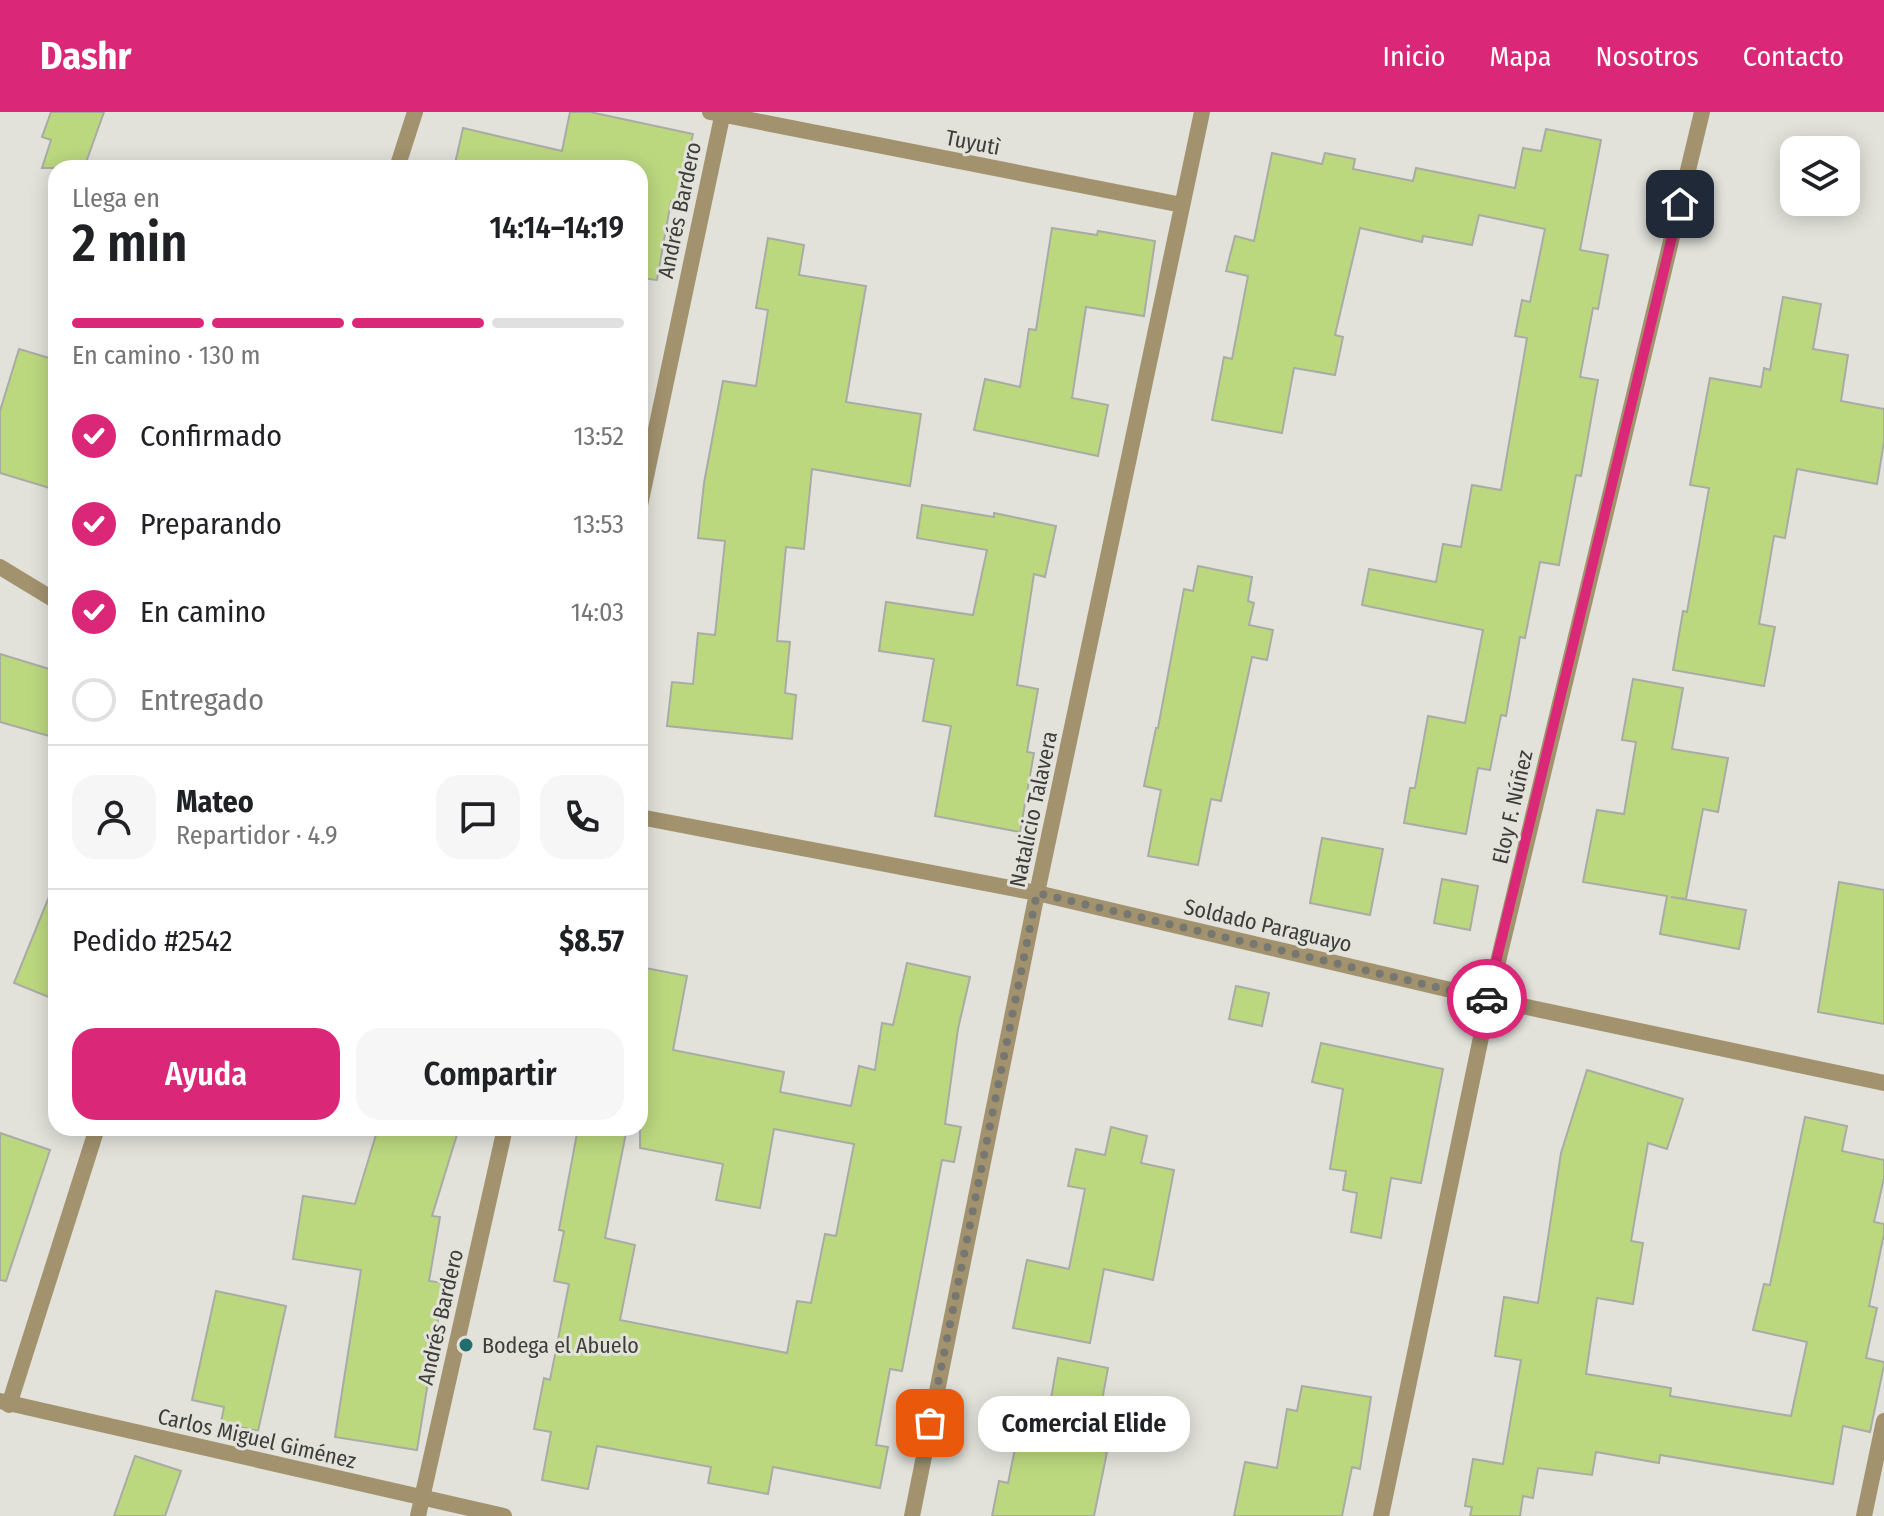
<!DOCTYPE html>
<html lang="es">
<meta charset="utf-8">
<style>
body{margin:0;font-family:"Fira Sans Condensed",sans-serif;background:#f6f6f6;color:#202124;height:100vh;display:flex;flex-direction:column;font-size:30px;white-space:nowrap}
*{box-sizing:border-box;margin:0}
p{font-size:26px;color:#757577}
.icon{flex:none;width:44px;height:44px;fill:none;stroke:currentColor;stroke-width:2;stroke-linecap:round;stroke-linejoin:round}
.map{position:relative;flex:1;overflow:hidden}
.panel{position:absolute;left:48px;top:48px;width:600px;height:976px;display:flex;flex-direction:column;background:#fff;border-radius:24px;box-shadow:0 4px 20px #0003}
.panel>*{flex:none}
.tools{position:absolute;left:1780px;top:24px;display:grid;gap:16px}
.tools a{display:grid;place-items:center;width:80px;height:80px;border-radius:16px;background:#fff;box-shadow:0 4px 20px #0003;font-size:40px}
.pin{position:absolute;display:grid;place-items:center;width:68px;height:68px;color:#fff;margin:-34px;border-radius:16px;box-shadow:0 4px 12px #0006}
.courier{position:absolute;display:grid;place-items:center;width:80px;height:80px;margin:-40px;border:6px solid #db2777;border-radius:50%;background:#fff;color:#222;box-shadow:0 2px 10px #0007}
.bubble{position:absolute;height:56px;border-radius:24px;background:#fff;box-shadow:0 4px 20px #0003;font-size:26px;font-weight:600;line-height:56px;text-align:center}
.head em{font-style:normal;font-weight:600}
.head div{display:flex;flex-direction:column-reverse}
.head{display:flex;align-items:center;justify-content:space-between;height:136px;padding:0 24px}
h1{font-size:52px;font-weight:600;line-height:60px}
.bar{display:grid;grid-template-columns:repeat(4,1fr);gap:12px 8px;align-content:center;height:96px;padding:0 24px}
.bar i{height:10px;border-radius:6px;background:#e0e0e0}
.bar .current{background:#db2777}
.bar p{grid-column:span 4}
.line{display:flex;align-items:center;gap:20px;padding:0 24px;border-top:2px solid #e0e0e0}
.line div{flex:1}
.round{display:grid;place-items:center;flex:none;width:84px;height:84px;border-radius:24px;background:#f6f6f6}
ol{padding:0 24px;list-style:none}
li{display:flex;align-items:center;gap:24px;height:88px}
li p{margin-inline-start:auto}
li .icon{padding:8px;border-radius:50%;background:#db2777;color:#fff;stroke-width:4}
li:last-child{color:#757577}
li i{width:44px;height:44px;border:4px solid #e0e0e0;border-radius:50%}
.action{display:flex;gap:16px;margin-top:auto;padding:16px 24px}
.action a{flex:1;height:92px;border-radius:24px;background:#db2777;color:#fff;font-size:32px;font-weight:600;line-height:92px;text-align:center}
.action a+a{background:#f6f6f6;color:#202124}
header{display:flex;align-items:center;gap:48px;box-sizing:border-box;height:112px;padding:0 40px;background:#db2777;color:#fff}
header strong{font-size:38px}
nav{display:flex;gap:44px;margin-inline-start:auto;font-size:28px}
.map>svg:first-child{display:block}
</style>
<header>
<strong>Dashr</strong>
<nav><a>Inicio</a><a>Mapa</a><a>Nosotros</a><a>Contacto</a></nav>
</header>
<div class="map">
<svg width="1884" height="1404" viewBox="0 0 1884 1404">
<rect width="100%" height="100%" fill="#e2e2db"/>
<!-- building -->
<path fill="#bcd87f" stroke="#a9aba5" stroke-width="2" d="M51,0h53l-20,56h-42l9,-28 -9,-3z
M570,0h20l103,22 -16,69 -6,-2 -14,79 -17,-2v-110h-186l9,-40 99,23z
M1546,17l55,11 -21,110 28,5 -10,54 -5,-1 -13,69 18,3 -17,96 -5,-1 -17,90 -19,-3 -15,76 -5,-1 -14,79 -5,-1 -11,55 -12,-2 -12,66 -62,-11 6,-35h5l13,-72 37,7 18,-93 -121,-25 7,-36 67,13 7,-38 18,3 11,-62 29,5 26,-152 -12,-2 7,-36 8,2 15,-73 -66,-14 -7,30 -49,-9 -1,6 -62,-14 -25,107 8,2 -8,38 -41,-7 -12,65 -70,-13 12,-63 8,2 16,-83 -22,-5 9,-35 19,5 18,-88 50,11 3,-11 30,6 -2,10 60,12 3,-13 99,20 8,-40 18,3z
M1052,116l45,7 1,-4 57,10 -11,75 -58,-9 -14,91 36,7 -10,51 -124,-26 11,-51 35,8 9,-58 7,1z
M768,126l36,7 -5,30 67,11 -20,116 75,12 -11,72 -98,-17 -8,80 -18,-2 -9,94 13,1 -5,51 11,2 -4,44 -125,-13 5,-44 21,2 5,-51 17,2 10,-94 -27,-3 6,-55 19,-102 33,5 12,-76 -12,-2z
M1783,185l38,7 -8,45 35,6 -7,46 43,8v33l-7,42 -80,-15 -12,69 -11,-2 -15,88 16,3 -11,59 -91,-16 10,-59 4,1 22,-124 -19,-3 20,-107 51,9 3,-19 6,2z
M19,237l37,11v130l-56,-17v-62z
M922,393l72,12v-4l62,13 -11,51 -11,-3 -17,111 21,4 -11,63 7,1 -14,79 -85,-16 16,-90 -28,-5 11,-62 -55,-8 7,-49 87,13 14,-65 -70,-12z
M1198,454l54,11 -4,24 6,2 -5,22 24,5 -6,30 -15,-3 -31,144 -10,-2 -13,66 -50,-9 13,-66 -17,-4 12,-58h2l26,-139 9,2z
M0,542l56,17v67l-56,-16z
M1633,567l50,9 -11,61 56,9 -10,54 -15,-3 -17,90 -15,-2 75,13 -7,39 -79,-15 7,-38 -84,-14 14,-72 27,4 12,-72 -14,-2z
M1322,726l61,11 -13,66 -60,-12z
M1442,767l36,7 -8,44 -36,-7z
M55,770h1v118l-42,-17z
M1839,770l45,8v134l-66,-12z
M907,851l63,14 -12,52 -13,95 16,3 -7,35 -12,-2 -40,211 -12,-2 -14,76 12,2 -8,41 -107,-21 -5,27 -60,-11 3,-16 -114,-21 -9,43 -46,-9 9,-48 -17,-3 10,-51 6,2 19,-96 -15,-3 10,-50 -5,-1 19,-102h49l-22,110 30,7 -15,75 167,33 10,-52 14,2 14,-69 11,2 18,-92 -80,-15 -14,79 -44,-8 7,-36 -83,-16v-181l47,9 -14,74 111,22 -4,20 71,14 8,-40 16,4 7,-47 11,2z
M1236,874l33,7 -7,33 -33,-7z
M1321,931l122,26 -22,114 -30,-5 -10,60 -30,-6 6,-39 -14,-3 3,-19 -16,-2 13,-80 -31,-7z
M1587,958l96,29 -16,50 -19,-6 -17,98 12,2 -10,61 -36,-6 -11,76 85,14 -1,8 121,20 16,-74 -54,-12 11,-46 6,1 35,-168 42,9 -5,25 42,9v18l-10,44 10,2v10l-15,72 8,2 -11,50 18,4v3l-14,67 -27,-6 -10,58 -173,-29 -1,8 -63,-11 -4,23 -54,-7 -5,30 -10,-2 -3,20h-50l2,-9 -7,-1 8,-47 30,5 18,-104 -26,-4 9,-59 34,6 23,-150z
M1111,1015l36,9 -6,27 33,7 -21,110 -49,-11 -14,74 -77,-15 14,-68 42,9 16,-80 -17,-3 8,-37 29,6z
M378,1016h81l-27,88 8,1 -11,64 15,2 -27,167 -82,-13 26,-167 -68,-11 10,-63 52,8z
M0,1021l50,17 -44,131 -6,-1z
M216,1179l70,15 -28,125 -37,-8 3,-16 -32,-7z
M1058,1246l50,10 -15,81 14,3 -13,64h-102l7,-35 9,2 10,-49 26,5z
M1302,1274l69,11 -11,72 -8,-2 -10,49h-108l11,-54 32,6 10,-59 10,2z
M135,1344l46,15 -16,45h-51z"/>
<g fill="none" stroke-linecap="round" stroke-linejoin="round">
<!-- street -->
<path stroke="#a2926e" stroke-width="16" d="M710,0l472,93
M397,56l18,-56
M640,393l83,-393
M0,455l56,34
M640,705l397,76 452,106 395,84
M0,1289l504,115
M9,1293l88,-277
M418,1404l87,-388
M912,1404l125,-623 165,-781
M1381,1404l108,-517 213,-887
M1864,1404l20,-95"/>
</g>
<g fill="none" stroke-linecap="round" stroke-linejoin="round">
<!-- done -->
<path stroke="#777772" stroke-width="8" stroke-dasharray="0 14.4" d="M930,1311l107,-530 450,106"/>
<!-- route -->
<path stroke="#db2777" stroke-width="10" d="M1487,887l193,-795"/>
</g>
<!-- markers -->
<circle fill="#226e6e" stroke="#e2e2db" stroke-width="3" cx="466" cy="1233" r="8"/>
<g text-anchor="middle" stroke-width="6" stroke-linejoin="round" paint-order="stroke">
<!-- street labels -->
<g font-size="22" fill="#3d3d3a" stroke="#e2e2db">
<text transform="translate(973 30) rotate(11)" y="8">Tuyutì</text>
<text transform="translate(679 98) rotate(-78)" y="8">Andrés Bardero</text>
<text transform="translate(1512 695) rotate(-77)" y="8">Eloy F. Núñez</text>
<text transform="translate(1033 697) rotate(-78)" y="8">Natalicio Talavera</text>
<text transform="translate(1268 813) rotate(13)" y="8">Soldado Paraguayo</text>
<text transform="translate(440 1205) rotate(-77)" y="8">Andrés Bardero</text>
<text transform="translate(257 1326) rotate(13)" y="8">Carlos Miguel Giménez</text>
</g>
<!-- poi labels -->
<g font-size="22" fill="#3d3d3a" stroke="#e2e2db" text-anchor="start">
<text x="482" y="1241">Bodega el Abuelo</text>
</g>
</g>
</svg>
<div class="tools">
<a><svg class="icon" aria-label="layers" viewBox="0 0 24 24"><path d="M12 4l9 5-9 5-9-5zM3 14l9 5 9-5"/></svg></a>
</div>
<div class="pin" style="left:930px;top:1311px;background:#ea580c"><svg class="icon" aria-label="bag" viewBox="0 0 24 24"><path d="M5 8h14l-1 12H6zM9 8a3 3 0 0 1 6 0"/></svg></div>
<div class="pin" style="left:1680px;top:92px;background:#1f2937"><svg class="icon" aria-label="home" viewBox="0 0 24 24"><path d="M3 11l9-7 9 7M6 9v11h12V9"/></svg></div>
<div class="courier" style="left:1487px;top:887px"><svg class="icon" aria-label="car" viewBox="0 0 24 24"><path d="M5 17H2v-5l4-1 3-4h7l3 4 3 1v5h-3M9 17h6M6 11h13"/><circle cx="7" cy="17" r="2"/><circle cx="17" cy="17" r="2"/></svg></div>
<div class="bubble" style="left:978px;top:1284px;width:212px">Comercial Elide</div>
<section class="panel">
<div class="head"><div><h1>2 min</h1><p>Llega en</p></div><em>14:14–14:19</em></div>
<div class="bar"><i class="current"></i><i class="current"></i><i class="current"></i><i></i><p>En camino · 130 m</p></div>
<ol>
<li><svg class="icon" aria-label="check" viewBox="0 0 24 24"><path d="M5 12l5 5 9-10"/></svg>Confirmado<p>13:52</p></li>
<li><svg class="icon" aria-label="check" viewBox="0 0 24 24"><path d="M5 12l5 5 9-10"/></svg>Preparando<p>13:53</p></li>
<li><svg class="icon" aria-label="check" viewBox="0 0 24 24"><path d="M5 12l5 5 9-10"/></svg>En camino<p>14:03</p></li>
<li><i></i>Entregado</li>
</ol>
<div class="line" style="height:144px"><a class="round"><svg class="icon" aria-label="person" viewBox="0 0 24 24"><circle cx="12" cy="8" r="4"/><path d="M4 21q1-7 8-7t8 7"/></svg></a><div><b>Mateo</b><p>Repartidor · 4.9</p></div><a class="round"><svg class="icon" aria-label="chat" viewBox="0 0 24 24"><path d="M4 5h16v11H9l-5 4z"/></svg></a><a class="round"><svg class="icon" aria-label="phone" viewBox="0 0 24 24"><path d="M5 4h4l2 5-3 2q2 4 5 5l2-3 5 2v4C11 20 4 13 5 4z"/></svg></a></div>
<div class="line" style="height:104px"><div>Pedido #2542</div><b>$8.57</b></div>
<div class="action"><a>Ayuda</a><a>Compartir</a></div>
</section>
</div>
